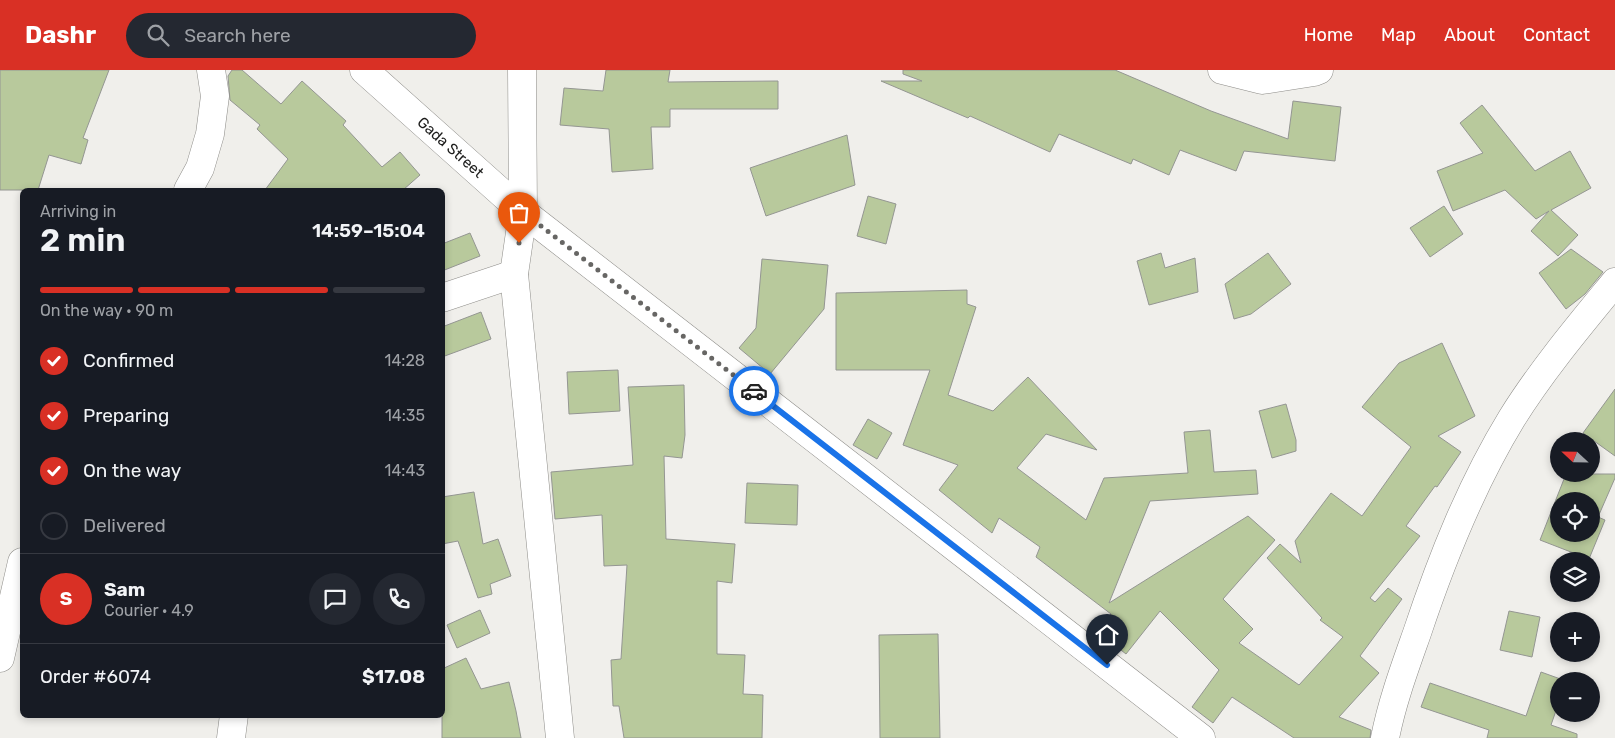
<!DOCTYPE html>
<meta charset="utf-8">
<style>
body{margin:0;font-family:Rubik,sans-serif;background:#242831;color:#f1f3f6;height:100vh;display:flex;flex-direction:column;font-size:19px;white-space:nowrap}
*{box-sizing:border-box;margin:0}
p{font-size:16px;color:#9ea1a6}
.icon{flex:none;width:28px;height:28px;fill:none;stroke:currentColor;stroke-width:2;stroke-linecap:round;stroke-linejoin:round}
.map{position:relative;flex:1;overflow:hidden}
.sheet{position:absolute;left:20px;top:118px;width:425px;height:530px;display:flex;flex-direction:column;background:#171b24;border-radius:8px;box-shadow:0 2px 8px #0003}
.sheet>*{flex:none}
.needle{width:32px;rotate:292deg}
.tools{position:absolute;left:1550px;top:362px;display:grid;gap:10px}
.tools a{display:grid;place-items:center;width:50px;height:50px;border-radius:50%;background:#171b24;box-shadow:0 2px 8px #0003;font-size:25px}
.pin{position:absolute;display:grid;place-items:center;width:42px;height:42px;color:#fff;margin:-51px -21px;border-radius:50% 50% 50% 0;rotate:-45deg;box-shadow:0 0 5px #0007}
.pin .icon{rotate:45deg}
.courier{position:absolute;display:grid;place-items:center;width:50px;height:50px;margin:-25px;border:4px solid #1a73e8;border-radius:50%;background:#fff;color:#222;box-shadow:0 1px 6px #0007}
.headline em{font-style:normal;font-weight:600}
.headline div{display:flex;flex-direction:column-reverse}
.headline{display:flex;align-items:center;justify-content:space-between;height:85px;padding:0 20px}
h1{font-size:32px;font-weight:600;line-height:38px}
.bar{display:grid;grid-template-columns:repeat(4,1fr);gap:8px 5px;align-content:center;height:60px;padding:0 20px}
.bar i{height:6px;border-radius:4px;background:#363941}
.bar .current{background:#d93025}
.bar p{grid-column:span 4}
.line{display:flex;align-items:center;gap:12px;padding:0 20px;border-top:1px solid #363941}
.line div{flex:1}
.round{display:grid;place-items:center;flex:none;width:52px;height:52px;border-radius:26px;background:#242831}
ol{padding:0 20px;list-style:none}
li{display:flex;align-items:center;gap:15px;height:55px}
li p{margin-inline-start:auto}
li .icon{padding:5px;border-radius:50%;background:#d93025;color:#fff;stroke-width:4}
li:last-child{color:#9ea1a6}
li i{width:28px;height:28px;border:2px solid #363941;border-radius:50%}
header{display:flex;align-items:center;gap:30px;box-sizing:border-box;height:70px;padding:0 25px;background:#d93025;color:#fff}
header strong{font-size:24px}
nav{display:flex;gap:28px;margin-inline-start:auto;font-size:18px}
.search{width:350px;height:45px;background:#242831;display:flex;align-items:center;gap:12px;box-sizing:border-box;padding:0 18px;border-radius:28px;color:#9ea1a6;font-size:19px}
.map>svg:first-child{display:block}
</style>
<header>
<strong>Dashr</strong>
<div class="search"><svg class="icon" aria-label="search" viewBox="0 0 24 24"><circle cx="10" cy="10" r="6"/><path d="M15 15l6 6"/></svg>Search here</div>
<nav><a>Home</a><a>Map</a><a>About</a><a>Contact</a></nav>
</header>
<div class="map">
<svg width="1615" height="668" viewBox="0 0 1615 668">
<rect width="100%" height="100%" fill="#f0efeb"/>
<!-- building -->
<path fill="#b8c99c" stroke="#949692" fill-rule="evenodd" d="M0,0h109l-26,68 5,2 -7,24 -32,-9 -11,35h-38z
M232,0h10l39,34 21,-23 44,40 -3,4 39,42 18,-15 20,23 -17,15h-138l23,-31 -31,-30 3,-4 -30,-25 -2,-24z
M606,0h64l-2,12 110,-1v28h-108v18h-19l2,42 -41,3 -3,-43 -49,-4 4,-37 39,3z
M903,0h212l96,41 77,28 5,-38 48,6 -6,54 -91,-10 -8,20 -56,-21 -11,25 -36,-16 -2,5 -72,-30 -9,18 -80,-36 -2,2 -87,-37h41l-19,-7z
M1482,35l53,66 35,-20 21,37 -40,22 27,25 -20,21 -27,-25 18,-20 -13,8 -31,-29 -52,21 -16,-40 46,-18 -23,-30z
M847,65l8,50 -89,31 -16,-48z
M868,126l28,8 -10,40 -29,-8z
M1444,136l19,28 -33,23 -20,-29z
M470,163l10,23 -38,15v-27z
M1571,179l32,23 -18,22 -19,15 -27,-36z
M1161,183l4,15 30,-10 3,34 -49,13 -12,-44z
M1268,183l23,31 -40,30 -17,5 -9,-35z
M762,189l66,6 -4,44 -54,65 -31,-26 17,-20z
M967,220v14l9,3 -28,88 45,16 35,-34 69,73 -51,-16 -29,34 69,52 18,-42 84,-5 -4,-41 26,-2 4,42 42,-2 2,24 -108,7 -41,102 139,-87 27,24 -52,59 30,30 -14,14 60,42 44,-48 -23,-17 2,-2 -55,-60 13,-14 21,19 -6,-22 36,-48 31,23 49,-69 -49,-40 37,-44 43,-20 33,73 -37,20 23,16 -24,35 -2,-1 -29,40 14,10 -50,62 5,4 13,-14 14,11 -42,57 19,17 -40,44 32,13 -1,8h-76l-62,-41 -19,26 -21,-16 27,-37 -59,-59 -34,43 -29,-23 14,-17 -75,-57 4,-10 -41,-29 -7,15 -53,-43 19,-25 -55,-20 27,-75h-94v-77z
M481,242l10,27 -49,18v-30z
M618,300l2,41 -51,3 -2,-42z
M684,315l1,50 -3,23 -18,-2 2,83 69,5 -3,39 -15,-2v73l28,1 -2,39 20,1 -1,43h-138l-5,-32h-6l-2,-46 10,-1 6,-94 -23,1 -2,-51 -47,4 -4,-47 82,-7 -5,-78z
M1615,319v67l-32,-23z
M1286,334l10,36v11l-24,7 -13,-47z
M868,349l24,14 -15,26 -24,-14z
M1566,404h49v4l-17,39 7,3 -16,39 -49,-19zM1559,431h32v33h-32z
M747,413l51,2 -1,40 -52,-2z
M474,422l9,52 15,-5 13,37 -21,8 2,10 -14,4 -20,-57 -16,3v-47z
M480,540l10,23 -33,15 -10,-23z
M1509,541l31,6 -8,40 -32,-7z
M938,564l2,104h-60l-1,-103z
M466,588l15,31 28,-7 7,29 5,27h-79v-69z
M1541,602l25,9h-7v21l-8,23 26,9v4h-90l2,-8 -68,-23 9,-24 96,33z"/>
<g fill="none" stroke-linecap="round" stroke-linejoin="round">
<defs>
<g id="minor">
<path id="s1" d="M364,0l159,142 678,526"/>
<path d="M522,0l1,142 -9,62 46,464"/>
<path d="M1222,0l40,10 52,-8 5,-2"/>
<path d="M188,120l12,-22 10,-34 5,-38 -4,-26"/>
<path d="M442,228l72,-24"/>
<path d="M0,588l22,-96"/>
<path d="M231,668l3,-23"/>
<path d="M1385,668c7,-36 20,-71 32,-105 25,-75 54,-148 95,-215 30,-48 67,-92 103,-136"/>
</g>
</defs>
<!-- minor casing -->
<use href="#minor" stroke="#8d8c88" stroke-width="29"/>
<!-- minor -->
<use href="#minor" stroke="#fff" stroke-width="28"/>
</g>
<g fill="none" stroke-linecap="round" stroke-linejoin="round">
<!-- done -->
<path stroke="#676664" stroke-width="5" stroke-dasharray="0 9" d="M519,173l4,-31 231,179"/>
<!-- route -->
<path stroke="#1a73e8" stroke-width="6" d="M754,321l353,274"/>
</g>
<g text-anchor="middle" stroke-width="4" stroke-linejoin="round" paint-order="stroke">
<!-- street labels -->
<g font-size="15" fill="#1d1d1c" stroke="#fefcf8">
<text dy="5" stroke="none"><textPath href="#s1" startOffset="116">Gada Street</textPath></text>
</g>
</g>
</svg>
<div class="tools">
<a><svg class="needle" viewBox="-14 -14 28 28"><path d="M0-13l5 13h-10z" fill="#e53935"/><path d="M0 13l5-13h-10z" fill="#9ea1a6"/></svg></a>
<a><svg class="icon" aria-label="locate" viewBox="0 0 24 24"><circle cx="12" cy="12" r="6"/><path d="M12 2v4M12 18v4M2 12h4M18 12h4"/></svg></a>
<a><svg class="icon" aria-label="layers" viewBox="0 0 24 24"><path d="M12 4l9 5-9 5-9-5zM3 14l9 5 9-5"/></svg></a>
<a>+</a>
<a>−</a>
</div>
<div class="pin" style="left:519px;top:173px;background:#ea580c"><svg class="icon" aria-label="bag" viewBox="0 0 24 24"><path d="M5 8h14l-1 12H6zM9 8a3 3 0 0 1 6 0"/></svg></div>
<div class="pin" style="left:1107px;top:595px;background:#1f2937"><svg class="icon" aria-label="home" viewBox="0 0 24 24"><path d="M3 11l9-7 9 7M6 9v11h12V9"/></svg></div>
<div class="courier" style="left:754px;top:321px"><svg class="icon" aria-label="car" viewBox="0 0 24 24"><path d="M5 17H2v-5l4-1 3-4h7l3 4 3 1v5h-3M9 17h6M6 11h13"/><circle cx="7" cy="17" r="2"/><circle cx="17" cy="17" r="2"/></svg></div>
<section class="sheet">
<div class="headline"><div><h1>2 min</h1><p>Arriving in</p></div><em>14:59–15:04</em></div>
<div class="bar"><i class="current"></i><i class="current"></i><i class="current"></i><i></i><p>On the way · 90 m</p></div>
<ol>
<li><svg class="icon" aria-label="check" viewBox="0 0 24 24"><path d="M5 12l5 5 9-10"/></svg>Confirmed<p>14:28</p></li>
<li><svg class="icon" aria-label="check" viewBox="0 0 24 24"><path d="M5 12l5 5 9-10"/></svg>Preparing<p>14:35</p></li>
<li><svg class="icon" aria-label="check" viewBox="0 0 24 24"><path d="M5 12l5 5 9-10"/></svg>On the way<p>14:43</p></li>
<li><i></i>Delivered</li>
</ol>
<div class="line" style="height:90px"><b class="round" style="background:#d93025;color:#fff">S</b><div><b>Sam</b><p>Courier · 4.9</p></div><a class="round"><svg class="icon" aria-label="chat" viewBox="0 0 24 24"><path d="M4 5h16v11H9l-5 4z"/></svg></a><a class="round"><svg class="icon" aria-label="phone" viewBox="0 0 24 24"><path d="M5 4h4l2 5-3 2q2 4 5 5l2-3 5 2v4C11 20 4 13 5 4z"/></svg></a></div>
<div class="line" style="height:65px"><div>Order #6074</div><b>$17.08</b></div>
</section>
</div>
